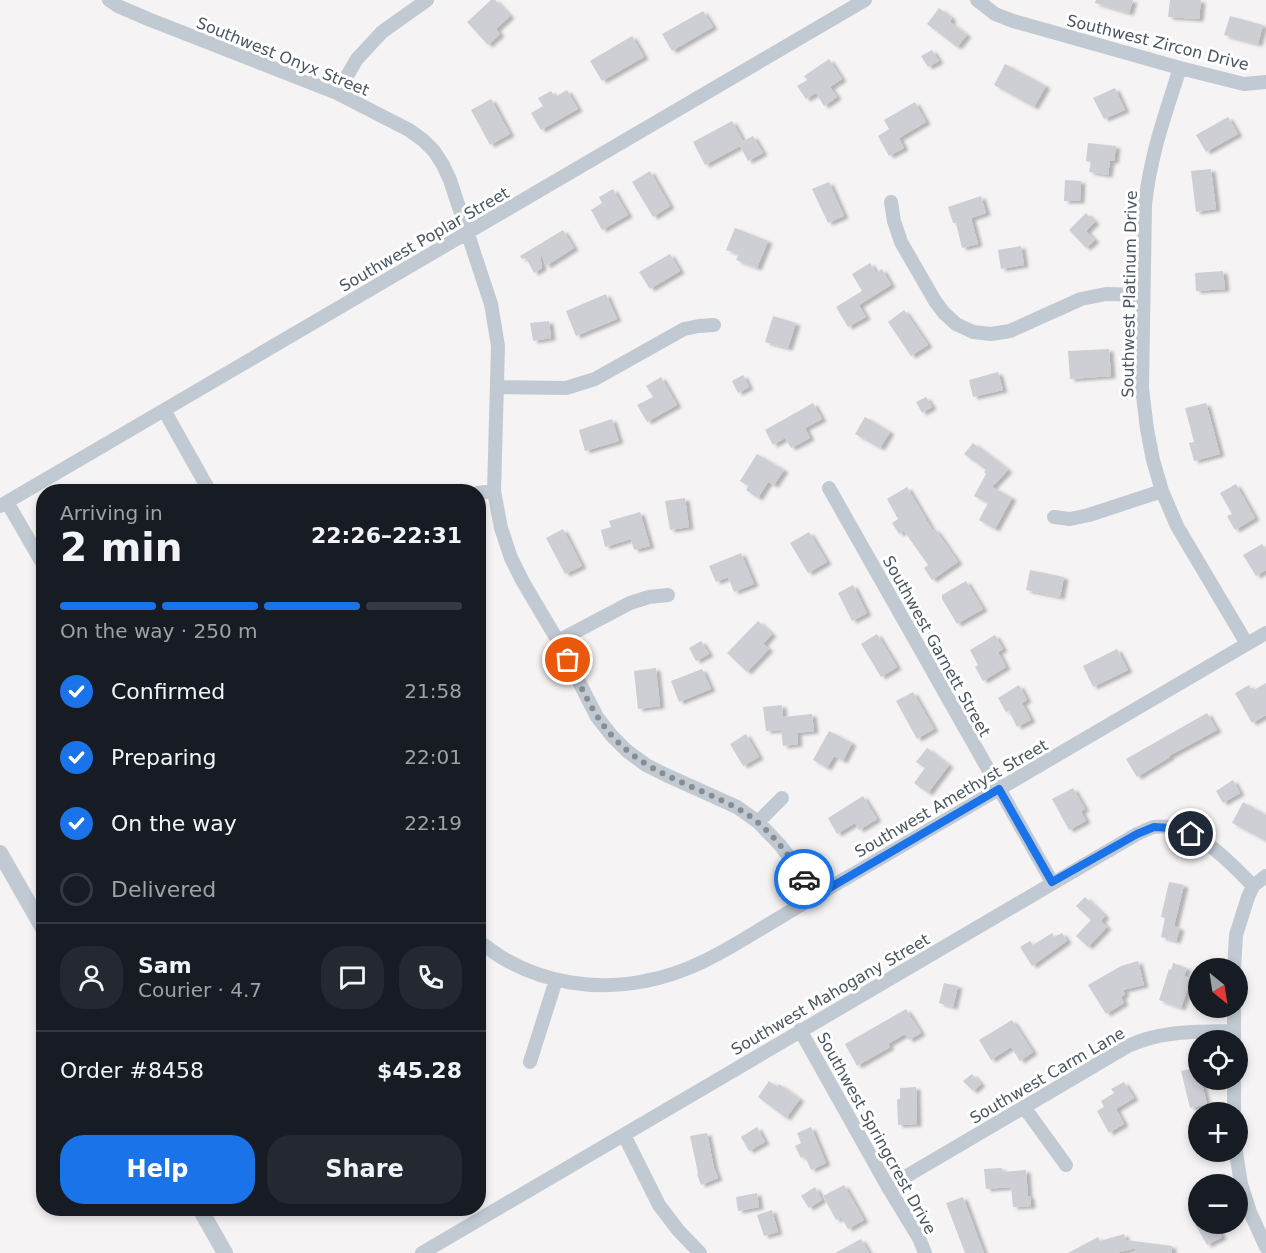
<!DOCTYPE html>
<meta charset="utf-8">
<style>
body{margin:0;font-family:"DejaVu Sans",sans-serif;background:#242831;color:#f1f3f6;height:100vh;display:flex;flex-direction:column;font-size:22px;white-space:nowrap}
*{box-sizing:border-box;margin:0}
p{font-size:20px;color:#9ea1a6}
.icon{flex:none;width:33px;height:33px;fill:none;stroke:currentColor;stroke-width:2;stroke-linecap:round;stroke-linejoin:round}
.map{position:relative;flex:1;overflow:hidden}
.details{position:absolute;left:36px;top:484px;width:450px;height:732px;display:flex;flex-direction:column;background:#171b24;border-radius:24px;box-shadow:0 3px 9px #0003}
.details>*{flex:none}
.needle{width:39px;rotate:150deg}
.tools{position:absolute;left:1188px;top:958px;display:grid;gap:12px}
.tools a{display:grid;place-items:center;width:60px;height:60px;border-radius:50%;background:#171b24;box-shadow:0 3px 9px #0003;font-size:30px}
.pin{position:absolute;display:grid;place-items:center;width:51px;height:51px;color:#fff;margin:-26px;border:3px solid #fff;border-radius:50%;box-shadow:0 2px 6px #0007}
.courier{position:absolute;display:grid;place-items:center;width:60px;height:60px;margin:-30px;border:4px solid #1a73e8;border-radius:50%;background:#fff;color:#222;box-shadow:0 2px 8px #0007}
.overview em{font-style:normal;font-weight:700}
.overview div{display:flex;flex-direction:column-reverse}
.overview{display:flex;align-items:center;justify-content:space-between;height:102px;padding:0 24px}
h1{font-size:39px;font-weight:700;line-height:45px}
.bar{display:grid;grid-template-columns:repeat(4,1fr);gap:9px 6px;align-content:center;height:72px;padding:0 24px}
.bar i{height:8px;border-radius:4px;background:#363941}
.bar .current{background:#1a73e8}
.bar p{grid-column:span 4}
.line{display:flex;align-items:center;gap:15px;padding:0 24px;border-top:2px solid #363941}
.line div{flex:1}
.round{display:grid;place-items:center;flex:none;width:63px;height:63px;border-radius:24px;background:#242831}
ol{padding:0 24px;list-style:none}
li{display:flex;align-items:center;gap:18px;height:66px}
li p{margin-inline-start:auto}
li .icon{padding:6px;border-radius:50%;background:#1a73e8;color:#fff;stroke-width:4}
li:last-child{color:#9ea1a6}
li i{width:33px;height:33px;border:3px solid #363941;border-radius:50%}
.action{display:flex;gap:12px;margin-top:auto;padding:12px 24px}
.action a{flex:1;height:69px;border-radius:24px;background:#1a73e8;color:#fff;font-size:24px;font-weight:700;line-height:69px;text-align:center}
.action a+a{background:#242831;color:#f1f3f6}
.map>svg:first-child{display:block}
</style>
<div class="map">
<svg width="1266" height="1253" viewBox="0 0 1266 1253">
<defs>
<filter id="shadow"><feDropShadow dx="4.5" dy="2.5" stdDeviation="1.5" flood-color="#0004"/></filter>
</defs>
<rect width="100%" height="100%" fill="#f5f3f3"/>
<!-- building -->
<path fill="#cdcfd5" filter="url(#shadow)" d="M491,0h4l15,16 -14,13 4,5 -12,11 -21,-23z
M1096,0h37l-4,13 -34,-10z
M1170,0h31l-2,19 -31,-2z
M939,8l13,10 -2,4 17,13 -10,12 -30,-23z
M703,11l10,16 -41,24 -10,-17z
M1230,16l33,9 -5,19 -34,-9z
M632,36l12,21 -42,24 -12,-20z
M932,50l7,11 -11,6 -7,-11z
M829,59l13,20 -12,8 7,10 -13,9 -8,-13 -10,6 -9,-13 10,-6 -3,-4z
M1005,64l41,22 -12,21 -40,-22z
M1115,88l10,22 -21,9 -11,-21z
M567,90l11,19 -37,21 -10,-17 12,-7 -5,-8 13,-7 4,6z
M491,99l19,35 -20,11 -19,-35z
M915,102l11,20 -27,16 5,10 -15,8 -11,-20 11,-7 -5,-9z
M1228,117l10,17 -32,18 -10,-17z
M732,121l11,20 10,-5 10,17 -15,8 -8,-15 -35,19 -12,-23z
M1088,143l28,3 -2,15h-4l-2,14 -19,-3 2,-10 -5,-1z
M1211,169l5,40 -20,3 -5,-41z
M650,171l20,35 -17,11 -21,-35z
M1065,180l16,1 -1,20h-16z
M829,182l15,34 -16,7 -16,-34z
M613,189l15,26 -26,15 -11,-20 11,-7 -3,-6z
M981,196l5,17 -15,5 7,26 -16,4 -6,-25h-3l-5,-16z
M1086,213l9,9 -9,9 9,9 -9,8 -17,-18z
M735,228l33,13 -11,27 -21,-8 3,-6 -13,-4z
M563,230l11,18 -28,18 -5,-12h-1l2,14 -8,5 -8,-15 -4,1 -2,-3z
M1021,246l3,19 -23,4 -3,-19z
M670,254l10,17 -30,18 -11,-17z
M870,263l6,10 6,-4 9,16 -32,20 7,12 -18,10 -12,-20 26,-16 -10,-17z
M1223,271l2,18 -29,2 -1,-18z
M606,294l11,25 -41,17 -10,-25z
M904,310l24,35 -17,11 -23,-34z
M773,316l23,7 -8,25 -23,-6z
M549,321l2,17 -18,3 -3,-18z
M1109,349l2,27 -41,3 -2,-28z
M998,372l5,18 -30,7 -4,-17z
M743,375l6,12 -11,6 -6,-12z
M661,377l16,28 -30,17 -10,-17 16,-8 -7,-11z
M926,397l6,10 -10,6 -6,-11z
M813,403l9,16 -17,9 5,10 -19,10 -6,-10 -12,7 -8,-15z
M1206,403l14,51 -26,7 -5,-18 5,-1 -9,-34z
M865,417l25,15 -10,16 -25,-14z
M612,419l7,22 -34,10 -6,-21z
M973,443l23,17 12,10 -16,17 20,11 -17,31 -16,-9 9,-17 -14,-7 12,-22 -2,-2 2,-2 -22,-16z
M757,454l27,16 -10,15 -6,-3 -10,16 -12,-8 2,-4 -8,-5z
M1236,484l19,34 -20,12 -8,-14 5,-2 -12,-21z
M907,487l26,44 2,-2 23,33 -26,18 -8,-12 4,-3 -24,-34 -5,3 -7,-11 6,-4 -11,-20z
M685,498l4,29 -19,3 -5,-29z
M640,512l10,34 -16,4 -3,-11 -26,8 -4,-17 10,-3 -2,-6z
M563,529l19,37 -17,8 -19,-36z
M809,532l18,30 -19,11 -18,-30z
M1262,544l4,6v20l-10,6 -13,-21z
M741,553l13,31 -20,8 -6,-15 -12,5 -7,-16z
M1030,570l34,7 -4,20 -34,-7z
M966,581l17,28 -26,15 -15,-25v-4z
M853,585l14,28 -15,8 -14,-28z
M758,621l14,13 -9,10 6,5 -22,23 -20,-19z
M877,634l20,33 -16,10 -20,-33z
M995,635l8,14 -5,3 8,15 -23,14 -8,-14 3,-2 -8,-15z
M701,641l8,13 -13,7 -7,-13z
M1117,649l11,21 -35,17 -10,-21z
M656,668l4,38 -22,3 -4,-38z
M702,669l9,20 -32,13 -8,-21z
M1266,683v32l-14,8 -17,-30 14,-8 3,6z
M1019,685l8,15 -5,3 9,17 -14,7 -8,-16 -3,1 -8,-14z
M913,692l21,37 -17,10 -21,-38z
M782,705l1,12 29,-3 2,17 -17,2 1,11 -15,2 -2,-16 -15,1 -3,-24z
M1207,713l10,17 -48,26 1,1 -33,20 -11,-18z
M829,731l23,12 -9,18 -9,-5 -7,12 -14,-8z
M746,734l13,23 -16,9 -13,-22z
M927,748l22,17 -21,28 -14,-10 11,-15 -9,-6z
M1233,780l7,13 -17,10 -7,-12z
M1073,788l12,21 -4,2 5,10 -17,9 -17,-31z
M863,796l14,23 -18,11 -4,-7 -18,11 -9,-16z
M1243,802l23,13v26l-34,-18z
M1169,882l15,3 -10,41 6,2 -4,13 -15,-4 4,-19 -4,-1z
M1085,897l20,19 -4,5 6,6 -19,20 -12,-11 15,-16 -15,-14z
M1052,933l2,4 8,-4 5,8 -35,25 -12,-19 10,-6 3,4z
M1138,961l6,24 -21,5 2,4 -4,3 3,6 -18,11 -18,-29 33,-19z
M1173,963l14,5 -3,8 7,3 -10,29 -22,-8 10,-31 2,1z
M944,983l14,3 -5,21 -14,-4z
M906,1009l15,24 -12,7 -4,-6 -17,10 2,3 -33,19 -12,-22z
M1012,1020l21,32 -13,9 -9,-14 -20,13 -12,-20z
M1198,1067v13h3l6,24 -17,4 -9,-37z
M972,1074l9,10 -8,7 -10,-10z
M769,1081l8,6 2,-3 21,15 -14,19 -28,-21z
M1124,1082l10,16 -18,11 8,15 -15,9 -12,-22 7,-4 -3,-6 13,-8 -3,-4z
M916,1087l1,37 -19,1 -1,-26h3v-11z
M757,1127l8,15 -16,9 -8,-14z
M811,1127l15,36 -15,7 -6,-14 -4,2 -6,-12 6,-3 -4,-10z
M707,1133l7,35 4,10 -17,7 -4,-11 1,-1 -8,-37z
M1002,1168v4l24,-2 2,26h2l1,10 -18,1 -2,-20 -25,2 -2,-20z
M844,1185l20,35 -16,9 -7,-12 -5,3 -13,-24z
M815,1187l7,13 -13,8 -8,-12z
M757,1193l2,14 -21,4 -2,-14z
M963,1197l21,56h-19l-19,-50z
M772,1210l6,22 -14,4 -7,-21z
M1195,1224h20l7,13 -15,8z
M1124,1234l2,6 46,6v7h-37l1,-5 -20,5h-48l30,-16 2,4z
M861,1239l8,14h-34z"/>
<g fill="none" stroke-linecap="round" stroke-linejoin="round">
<!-- minor -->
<path stroke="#c1cad2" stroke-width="14" d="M109,0l9,6 30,13 189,74 72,37 14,10 11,11 9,14 7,15 41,124 7,42 -4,145 7,37 10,30 12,24 35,59 39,76 15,19 15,15 19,14 20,10 71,32 21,15 22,23 17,22 17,30
M977,0l18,14 18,7 167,47 64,16 22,-2
M1180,68c-15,47 -30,88 -35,137l-3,183 5,41 6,31 9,31 15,35 70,118
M337,93l20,-34 25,-27 45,-32
M891,202l3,19 7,21 34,59 9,12 12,11 17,8 18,2 19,-3 71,-32 25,-5 37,1
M497,387l69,1 29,-9 89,-50 15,-3 15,-1
M164,410l46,82
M829,488l223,394
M478,493l16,-2
M7,502l37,64
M0,506l865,-506
M1054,517l16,2 19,-4 73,-24
M558,641l72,-38 19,-6 19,-2
M758,822l24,-24
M478,941c8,5 15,11 23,16 43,26 95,34 144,24 45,-8 81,-31 119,-54 29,-17 57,-35 86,-51 139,-81 278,-162 416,-243
M1234,969l2,-34 12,-38 5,-11 13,-10
M800,1030l88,157 31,51 6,15
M1234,1041v-33
M530,1062l26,-82
M1024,1107l42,58
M1234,1113v-33
M624,1135l35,70 19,25 22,23
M1236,1152l5,32 9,28 16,35
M888,1187l240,-141c34,-16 69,-14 106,-15
M422,1253l715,-419c5,-2 12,-6 17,-7 39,-5 75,34 99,59"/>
<!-- tertiary -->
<path stroke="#c1cad2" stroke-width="16" d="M0,853l44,77
M200,1209l25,44"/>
</g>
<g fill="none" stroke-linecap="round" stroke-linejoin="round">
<!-- done -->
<path stroke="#868d94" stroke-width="6" stroke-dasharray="0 10.8" d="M568,660c17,35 30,67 61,92 31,25 70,36 106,55 29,15 52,44 69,72"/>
<!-- route -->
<path stroke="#1a73e8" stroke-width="8" d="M804,879l10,18 185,-108 53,93 85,-48 17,-7 18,1 19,6"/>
</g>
<g text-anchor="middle" stroke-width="6" stroke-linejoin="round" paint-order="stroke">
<!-- street labels -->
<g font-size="16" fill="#4a5661" stroke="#fff">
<text transform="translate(1158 42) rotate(14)" y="6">Southwest Zircon Drive</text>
<text transform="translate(283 56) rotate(22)" y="6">Southwest Onyx Street</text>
<text transform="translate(424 239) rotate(-30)" y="6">Southwest Poplar Street</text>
<text transform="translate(1129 294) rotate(-89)" y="6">Southwest Platinum Drive</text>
<text transform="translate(937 646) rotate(61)" y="6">Southwest Garnett Street</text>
<text transform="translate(951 798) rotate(-30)" y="6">Southwest Amethyst Street</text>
<text transform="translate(830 994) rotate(-30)" y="6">Southwest Mahogany Street</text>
<text transform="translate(1047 1075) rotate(-30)" y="6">Southwest Carm Lane</text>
<text transform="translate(877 1133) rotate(61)" y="6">Southwest Springcrest Drive</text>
</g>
</g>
</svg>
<div class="tools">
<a><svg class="needle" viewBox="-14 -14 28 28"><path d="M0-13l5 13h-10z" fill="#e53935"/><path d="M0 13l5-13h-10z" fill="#9ea1a6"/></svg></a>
<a><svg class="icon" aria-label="locate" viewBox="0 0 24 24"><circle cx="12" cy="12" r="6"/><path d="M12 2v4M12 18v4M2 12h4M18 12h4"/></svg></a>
<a>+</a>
<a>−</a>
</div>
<div class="pin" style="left:568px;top:660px;background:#ea580c"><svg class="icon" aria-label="bag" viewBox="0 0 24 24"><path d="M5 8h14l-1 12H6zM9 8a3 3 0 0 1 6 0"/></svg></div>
<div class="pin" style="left:1191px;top:834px;background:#1f2937"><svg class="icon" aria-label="home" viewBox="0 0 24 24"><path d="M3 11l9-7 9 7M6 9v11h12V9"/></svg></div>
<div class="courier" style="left:804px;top:879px"><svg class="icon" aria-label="car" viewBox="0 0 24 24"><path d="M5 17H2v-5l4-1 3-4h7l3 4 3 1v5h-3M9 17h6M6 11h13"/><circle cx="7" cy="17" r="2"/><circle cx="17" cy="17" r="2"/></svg></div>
<section class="details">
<div class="overview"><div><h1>2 min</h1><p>Arriving in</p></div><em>22:26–22:31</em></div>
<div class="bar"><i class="current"></i><i class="current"></i><i class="current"></i><i></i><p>On the way · 250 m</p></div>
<ol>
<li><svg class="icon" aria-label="check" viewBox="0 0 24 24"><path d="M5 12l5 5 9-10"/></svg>Confirmed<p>21:58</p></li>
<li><svg class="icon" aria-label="check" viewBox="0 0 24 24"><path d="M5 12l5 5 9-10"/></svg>Preparing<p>22:01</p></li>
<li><svg class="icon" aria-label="check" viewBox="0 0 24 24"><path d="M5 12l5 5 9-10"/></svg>On the way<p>22:19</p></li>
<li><i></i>Delivered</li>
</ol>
<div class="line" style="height:108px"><a class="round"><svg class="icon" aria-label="person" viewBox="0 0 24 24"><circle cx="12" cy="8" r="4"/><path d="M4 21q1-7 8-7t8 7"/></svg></a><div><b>Sam</b><p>Courier · 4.7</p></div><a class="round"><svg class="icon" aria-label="chat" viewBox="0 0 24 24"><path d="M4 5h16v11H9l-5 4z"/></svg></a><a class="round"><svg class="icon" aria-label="phone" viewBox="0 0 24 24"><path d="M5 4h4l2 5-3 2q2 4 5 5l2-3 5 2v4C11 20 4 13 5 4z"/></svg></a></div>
<div class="line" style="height:78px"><div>Order #8458</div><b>$45.28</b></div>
<div class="action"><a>Help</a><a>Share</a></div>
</section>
</div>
